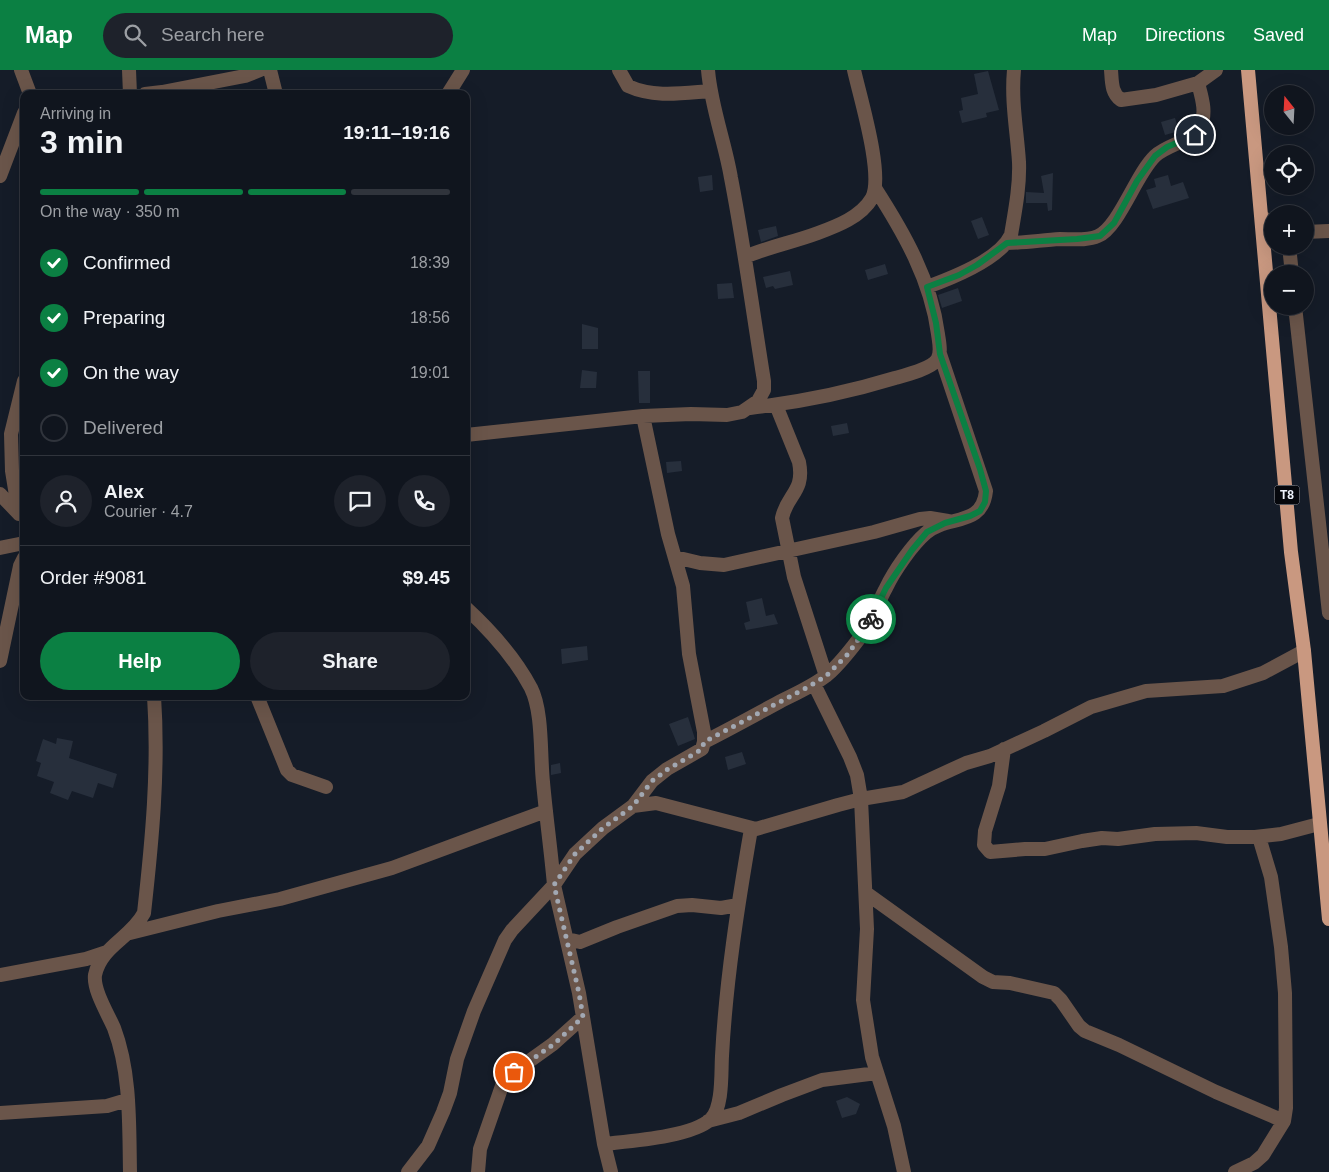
<!DOCTYPE html>
<meta charset="utf-8">
<style>
body{margin:0;font-family:Arial,sans-serif;background:#1e222b;color:#f1f3f6;height:100vh;display:flex;flex-direction:column;font-size:19px;white-space:nowrap}
*{box-sizing:border-box;margin:0}
p{font-size:16px;color:#9c9fa4}
.icon{flex:none;width:28px;height:28px;fill:none;stroke:currentColor;stroke-width:2;stroke-linecap:round;stroke-linejoin:round}
.map{position:relative;flex:1;overflow:hidden}
.details{position:absolute;left:20px;top:20px;width:450px;height:610px;display:flex;flex-direction:column;background:#10151e;border-radius:10px;box-shadow:0 5px 20px #0002,0 0 0 1px #30343c}
.details>*{flex:none}
.needle{width:32px;rotate:342deg}
.fabs{position:absolute;left:1264px;top:15px;display:grid;gap:10px}
.fabs a{display:grid;place-items:center;width:50px;height:50px;border-radius:50%;background:#10151e;box-shadow:0 5px 20px #0002,0 0 0 1px #30343c;font-size:25px}
.pin{position:absolute;display:grid;place-items:center;width:42px;height:42px;color:#fff;margin:-21px;border:2px solid #fff;border-radius:50%;box-shadow:0 1px 5px #0007}
.courier{position:absolute;display:grid;place-items:center;width:50px;height:50px;margin:-25px;border:4px solid #0b8043;border-radius:50%;background:#fff;color:#222;box-shadow:0 1px 6px #0007}
.overview em{font-style:normal;font-weight:700}
.overview div{display:flex;flex-direction:column-reverse}
.overview{display:flex;align-items:center;justify-content:space-between;height:85px;padding:0 20px}
h1{font-size:32px;font-weight:700;line-height:38px}
.bar{display:grid;grid-template-columns:repeat(4,1fr);gap:8px 5px;align-content:center;height:60px;padding:0 20px}
.bar i{height:6px;border-radius:4px;background:#30343c}
.bar .active{background:#0b8043}
.bar p{grid-column:span 4}
.line{display:flex;align-items:center;gap:12px;padding:0 20px;border-top:1px solid #30343c}
.line div{flex:1}
.round{display:grid;place-items:center;flex:none;width:52px;height:52px;border-radius:26px;background:#1e222b}
ol{padding:0 20px;list-style:none}
li{display:flex;align-items:center;gap:15px;height:55px}
li p{margin-inline-start:auto}
li .icon{padding:5px;border-radius:50%;background:#0b8043;color:#fff;stroke-width:4}
li:last-child{color:#9c9fa4}
li i{width:28px;height:28px;border:2px solid #30343c;border-radius:50%}
.cta{display:flex;gap:10px;margin-top:auto;padding:10px 20px}
.cta a{flex:1;height:58px;border-radius:30px;background:#0b8043;color:#fff;font-size:20px;font-weight:700;line-height:58px;text-align:center}
.cta a+a{background:#1e222b;color:#f1f3f6}
header{display:flex;align-items:center;gap:30px;box-sizing:border-box;height:70px;padding:0 25px;background:#0b8043;color:#fff}
header strong{font-size:24px}
nav{display:flex;gap:28px;margin-inline-start:auto;font-size:18px}
.search{width:350px;height:45px;background:#1e222b;display:flex;align-items:center;gap:12px;box-sizing:border-box;padding:0 18px;border-radius:28px;color:#9c9fa4;font-size:19px}
.map>svg:first-child{display:block}
</style>
<header>
<strong>Map</strong>
<div class="search"><svg class="icon" aria-label="search" viewBox="0 0 24 24"><circle cx="10" cy="10" r="6"/><path d="M15 15l6 6"/></svg>Search here</div>
<nav><a>Map</a><a>Directions</a><a>Saved</a></nav>
</header>
<div class="map">
<svg width="1329" height="1102" viewBox="0 0 1329 1102">
<rect width="100%" height="100%" fill="#151c28"/>
<!-- building -->
<path fill="#272f3c" d="M988,1l11,39 -13,3 1,4 -25,6 -3,-12 4,-1 -2,-12 17,-4 -4,-20z
M1175,48l4,13 -14,4 -4,-13z
M1053,103l-1,37 -4,1 -1,-8h-21v-11l18,1 -3,-17z
M712,105l1,15 -13,2 -2,-15z
M1168,105l3,11 12,-4 6,16 -36,11 -7,-19 10,-3 -2,-8z
M982,147l7,18 -11,4 -7,-18z
M776,156l2,10 -17,6 -3,-12z
M885,194l3,10 -20,6 -3,-10z
M790,201l3,14 -18,4 -2,-3 -7,2 -3,-11z
M732,213l2,15 -16,1 -1,-15z
M958,218l4,13 -20,7 -4,-13z
M582,254l16,4v21h-16z
M582,300l15,2 -1,16h-16z
M638,301h12v32h-11z
M847,353l2,10 -16,3 -2,-10z
M681,391l1,10 -15,2 -1,-11z
M762,528l4,18 8,-2 4,10 -32,6 -2,-7 6,-2 -4,-19z
M587,576l1,14 -26,4 -1,-15z
M688,647l7,22 -17,7 -9,-22z
M57,668l16,3 -4,17 48,16 -4,14 -15,-5 -5,15 -21,-7 -4,9 -18,-7 4,-11 -17,-6 4,-13 -5,-2 7,-22 13,5z
M742,682l4,12 -18,6 -3,-13z
M560,693l1,10 -10,2v-10z
M847,1027l13,7 -4,10 -14,4 -6,-17z"/>
<g fill="none" stroke-linecap="round" stroke-linejoin="round">
<!-- minor -->
<path stroke="#6a554a" stroke-width="14" d="M21,0l9,24
M129,0l1,24
M270,0l6,24
M619,0l9,16c26,12 55,7 82,5
M1111,0c1,11 0,23 10,30l35,-5 42,-12 18,-13
M145,24l17,-2 83,-16 15,-6
M448,24l15,-24
M0,106l24,-63
M1262,147l10,6
M1305,162l24,-1
M1007,173c18,0 35,-3 53,-4 12,0 27,2 38,-3 21,-9 38,-62 57,-80 13,-12 38,-15 45,-28 7,-15 2,-30 -2,-45
M1289,176l3,28
M745,187c23,-10 49,-15 73,-24 19,-7 43,-16 54,-35 12,-23 -12,-101 -18,-128
M927,217c25,-9 73,-28 84,-52 4,-24 9,-49 8,-73 -2,-31 -8,-61 -5,-92
M1295,236l34,307
M776,335l23,57c6,30 -12,32 -17,56l12,59 32,99
M750,338c51,-6 96,-15 145,-30 11,-3 35,-9 42,-18 5,-7 2,-18 1,-26 -7,-54 -34,-101 -63,-146
M466,365l177,-19 48,-2 36,1 15,-3 16,-11 6,-11v-9c-11,-68 -20,-136 -33,-203 -6,-36 -20,-71 -23,-108
M0,424l19,20
M19,444l-7,-43 -1,-37 13,-53
M0,478l24,-5
M675,487l25,6 24,2 150,-33 46,-13 10,-1 18,3
M0,591l20,-95 4,-8
M814,614l36,73 7,18 4,24 6,130 -4,71 9,57 22,69 10,46
M257,626l30,74 5,5 34,12
M704,672c26,-13 51,-27 77,-41 16,-8 32,-15 46,-26 14,-12 26,-28 37,-43 10,-14 14,-30 22,-44 8,-17 26,-43 40,-55 22,-19 56,-5 60,-42l-46,-137
M1004,679l-5,37 -14,45 -1,14 6,7 35,-3h20l37,-8 20,-3 16,1 37,-5 41,-1 31,4h28l26,-3 38,-10
M633,736l23,-3 100,26 82,-24 23,-6 42,-7 63,-29 24,-7 54,-25 47,-24 55,-16 77,-5 40,-13 41,-22
M866,823l117,84 10,5 17,1 44,10 7,7 18,26 6,5 34,14 97,47 68,29
M130,863l88,-22 62,-12 112,-31 154,-57
M567,869l13,3 37,-15 60,-21 15,-1 29,3 17,-3
M0,905l86,-16 21,-7
M0,1043l107,-7 20,-6
M708,1051l31,-8 43,-18 40,-15 55,-7
M604,1074c26,-3 88,-7 107,-25 12,-12 10,-46 11,-63 4,-76 16,-152 29,-227
M130,1102c-1,-47 1,-99 -16,-144 -6,-14 -21,-38 -19,-53 6,-29 36,-37 49,-62 8,-72 15,-144 10,-217
M408,1102l20,-26 15,-34 7,-19 7,-34 17,-48 31,-71 7,-10 42,-45c-3,-34 -8,-69 -11,-103 -3,-27 0,-70 -12,-94 -16,-30 -40,-57 -65,-80
M478,1102l2,-23 23,-66 11,-11 39,-28 30,-27
M611,1102l-7,-28 -25,-151 -25,-108 21,-31 28,-26 30,-22 19,-25 15,-12 35,-20 2,-7v-10l-15,-78 -6,-68 -15,-52 -25,-118
M1235,1102l19,-9 9,-8 21,-34 2,-13 -1,-115 -4,-46 -10,-70 -12,-40"/>
<!-- trunk -->
<path stroke="#c99880" stroke-width="14" d="M1248,0l43,482 13,99 25,268"/>
</g>
<g fill="none" stroke-linecap="round" stroke-linejoin="round">
<!-- done -->
<path stroke="#a2a8b2" stroke-width="5" stroke-dasharray="0 9" d="M514,1002l40,-28 29,-27 -4,-24 -25,-108 21,-31 28,-26 30,-22 19,-25 16,-12 31,-18 3,-2 2,-7 104,-55 18,-11 22,-22 17,-24 6,-11"/>
<!-- route -->
<path stroke="#0b8043" stroke-width="6" d="M871,549l15,-31 26,-38 15,-18 18,-9 25,-7 10,-5 5,-9 1,-11 -6,-22 -40,-115 -4,-31 -9,-36 32,-12 18,-10 30,-22 70,-4 23,-3 14,-13 23,-42 18,-25 12,-9 28,-12"/>
</g>
<g text-anchor="middle" stroke-width="4.5" stroke-linejoin="round" paint-order="stroke">
<!-- shield labels -->
<rect fill="#05070c" stroke="#a8acb4" stroke-width="1" x="1274.5" y="415.5" width="25" height="19" rx="4"/>
<g font-size="12" font-weight="bold" fill="#eef3fc">
<text x="1287" y="429">T8</text>
</g>
</g>
</svg>
<div class="fabs">
<a><svg class="needle" viewBox="-14 -14 28 28"><path d="M0-13l5 13h-10z" fill="#e53935"/><path d="M0 13l5-13h-10z" fill="#9c9fa4"/></svg></a>
<a><svg class="icon" aria-label="locate" viewBox="0 0 24 24"><circle cx="12" cy="12" r="6"/><path d="M12 2v4M12 18v4M2 12h4M18 12h4"/></svg></a>
<a>+</a>
<a>−</a>
</div>
<div class="pin" style="left:514px;top:1002px;background:#ea580c"><svg class="icon" aria-label="bag" viewBox="0 0 24 24"><path d="M5 8h14l-1 12H6zM9 8a3 3 0 0 1 6 0"/></svg></div>
<div class="pin" style="left:1195px;top:65px;background:#1f2937"><svg class="icon" aria-label="home" viewBox="0 0 24 24"><path d="M3 11l9-7 9 7M6 9v11h12V9"/></svg></div>
<div class="courier" style="left:871px;top:549px"><svg class="icon" aria-label="bike" viewBox="0 0 24 24"><circle cx="6" cy="16" r="4"/><circle cx="18" cy="16" r="4"/><path d="M6 16l4-8h5l3 8M10 8l3 8H6M13 5h3"/></svg></div>
<section class="details">
<div class="overview"><div><h1>3 min</h1><p>Arriving in</p></div><em>19:11–19:16</em></div>
<div class="bar"><i class="active"></i><i class="active"></i><i class="active"></i><i></i><p>On the way · 350 m</p></div>
<ol>
<li><svg class="icon" aria-label="check" viewBox="0 0 24 24"><path d="M5 12l5 5 9-10"/></svg>Confirmed<p>18:39</p></li>
<li><svg class="icon" aria-label="check" viewBox="0 0 24 24"><path d="M5 12l5 5 9-10"/></svg>Preparing<p>18:56</p></li>
<li><svg class="icon" aria-label="check" viewBox="0 0 24 24"><path d="M5 12l5 5 9-10"/></svg>On the way<p>19:01</p></li>
<li><i></i>Delivered</li>
</ol>
<div class="line" style="height:90px"><a class="round"><svg class="icon" aria-label="person" viewBox="0 0 24 24"><circle cx="12" cy="8" r="4"/><path d="M4 21q1-7 8-7t8 7"/></svg></a><div><b>Alex</b><p>Courier · 4.7</p></div><a class="round"><svg class="icon" aria-label="chat" viewBox="0 0 24 24"><path d="M4 5h16v11H9l-5 4z"/></svg></a><a class="round"><svg class="icon" aria-label="phone" viewBox="0 0 24 24"><path d="M5 4h4l2 5-3 2q2 4 5 5l2-3 5 2v4C11 20 4 13 5 4z"/></svg></a></div>
<div class="line" style="height:65px"><div>Order #9081</div><b>$9.45</b></div>
<div class="cta"><a>Help</a><a>Share</a></div>
</section>
</div>
